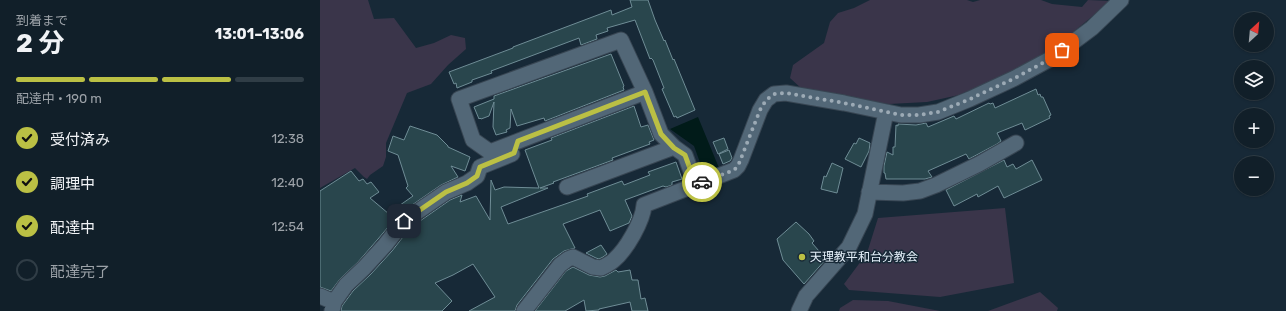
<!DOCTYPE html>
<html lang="ja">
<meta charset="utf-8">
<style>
body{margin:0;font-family:Rubik,"Noto Sans JP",sans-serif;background:#1e2c35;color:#f1f3f6;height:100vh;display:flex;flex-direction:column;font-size:15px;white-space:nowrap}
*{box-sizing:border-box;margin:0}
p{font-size:13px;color:#9ca2a8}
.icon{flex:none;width:22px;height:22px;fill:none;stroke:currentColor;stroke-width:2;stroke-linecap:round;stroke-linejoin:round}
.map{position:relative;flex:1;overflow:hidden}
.panel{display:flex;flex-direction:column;background:#111f29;width:320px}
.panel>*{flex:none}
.needle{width:26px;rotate:26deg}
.controls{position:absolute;left:914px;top:12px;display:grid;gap:8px}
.controls a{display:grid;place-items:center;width:40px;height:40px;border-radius:50%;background:#111f29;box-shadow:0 1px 3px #0004,0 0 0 1px #303d46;font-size:20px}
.pin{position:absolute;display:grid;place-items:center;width:34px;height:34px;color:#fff;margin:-17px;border-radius:8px;box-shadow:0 2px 6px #0006}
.courier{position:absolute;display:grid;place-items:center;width:40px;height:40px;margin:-20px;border:3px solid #bbc044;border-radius:50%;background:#fff;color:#222;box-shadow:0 1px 5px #0007}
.head em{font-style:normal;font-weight:700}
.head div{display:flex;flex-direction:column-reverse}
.head{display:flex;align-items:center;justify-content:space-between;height:68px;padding:0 16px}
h1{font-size:26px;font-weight:700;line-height:30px}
.bar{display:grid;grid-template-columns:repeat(4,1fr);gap:6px 4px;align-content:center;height:48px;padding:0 16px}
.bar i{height:5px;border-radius:3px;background:#303d46}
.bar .active{background:#bbc044}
.bar p{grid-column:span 4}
ol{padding:0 16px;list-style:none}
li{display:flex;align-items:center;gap:12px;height:44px}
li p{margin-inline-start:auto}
li .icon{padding:4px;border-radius:50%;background:#bbc044;color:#111;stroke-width:4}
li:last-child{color:#9ca2a8}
li i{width:22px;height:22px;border:2px solid #303d46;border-radius:50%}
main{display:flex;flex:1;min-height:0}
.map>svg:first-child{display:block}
</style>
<main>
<section class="panel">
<div class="head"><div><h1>2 分</h1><p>到着まで</p></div><em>13:01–13:06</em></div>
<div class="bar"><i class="active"></i><i class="active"></i><i class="active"></i><i></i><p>配達中 · 190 m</p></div>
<ol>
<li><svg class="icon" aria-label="check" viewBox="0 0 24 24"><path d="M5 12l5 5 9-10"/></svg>受付済み<p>12:38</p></li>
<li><svg class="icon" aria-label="check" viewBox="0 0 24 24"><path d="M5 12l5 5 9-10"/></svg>調理中<p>12:40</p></li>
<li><svg class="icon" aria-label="check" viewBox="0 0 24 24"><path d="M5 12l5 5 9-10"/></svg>配達中<p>12:54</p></li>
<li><i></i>配達完了</li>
</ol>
</section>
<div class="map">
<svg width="966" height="311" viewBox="0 0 966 311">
<rect width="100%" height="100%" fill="#172937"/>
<!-- green -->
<path fill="#3a354a" d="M0,0h48l6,19 20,-1 22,30 18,-5 17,-8 14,3 1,11 -18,16 -17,19 -24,9 -21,50v14l-3,9 -13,9 -3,4 -3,-2 -9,-9 -35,20z
M550,0h97l6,2 7,-2h61l11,4 30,3 6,-7 23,1 -72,59 -80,35 -32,7 -38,2 -57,-8 -30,-7 -12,-11 3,-13 31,-22 6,-21 8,-9 16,-5z
M685,208l9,75 -74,14 -91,-7 -5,-6 23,-31 11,-35z
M720,292l18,16 -1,3h-69z
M533,300l35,1 52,10h-101l1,-3z"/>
<!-- water -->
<path fill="#011b19" d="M378,117l21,51 -9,5 -8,-5 -8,-22 -24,-17z"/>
<!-- building -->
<path fill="#29464d" stroke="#6f8d96" d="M310,0h18l7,20 9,21 1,-1 8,20 1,-1 21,51 -18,8 -1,-2 -2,1 -12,-28 2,-1 -11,-28 -2,-2 -1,1 -15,-39 -28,8 1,3 -12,4 1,4 -16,6 -2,-7 -88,33 1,2 -20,7v2l-15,6 -1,-5 -2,1 -5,-12 64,-24v-1l98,-37 1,5 20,-8z
M291,54l13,32 -1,1 1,3 -79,31 -1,-3 -27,8 -6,-17 -1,19 -4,2 1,2 -11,3 -3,-8 1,-25 -5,14 -8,3 -1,-1 -1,1 -5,-12 20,-8v-3z
M716,89l2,6 2,-1 1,3h2l8,18 -2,1 1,2 -25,12 -3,-7 -25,10 4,8 -4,3 -28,15 -3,-5 -38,17 4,6 -7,2h-39l-1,-6h-1v-7l3,-14 6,3v-8h2l1,-22 2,1v-2l18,1 10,-2 2,4 26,-11 2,3 33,-16 1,1 3,-1 2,5z
M314,106l7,21 7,-2 6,15 -5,2 1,2 -38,14 1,2 -60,22 1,1 -14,5h8l-47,19 7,17 80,-28 -1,-2 35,-13 2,4 26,-10 -2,-3 28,-10 6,17 -10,3v3l-6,2 -3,-1 -38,14 7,16 -3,7 -19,8 -10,-21 -37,14 12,24 -11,3 -11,8 -36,46 -2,6h-46l26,-14 -22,-33 -20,11 -18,8 17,18 -10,10h-101l1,-5 11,-15 18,-17 21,-23 18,-23 40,-28 12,-5 -2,7 16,-6 14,24 1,-40 4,10 9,-3 35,1 -14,-38 27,-10 -1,-2z
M90,126l27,9 11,11v1l22,10 -5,14 -14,-5 7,11 -17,8 -42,29 -21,25 -20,23 -18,17 -9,12 -11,-4v-96l31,-20 8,10 4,-2 4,5 4,-2 8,10 -9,6 19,16 4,-4 20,-14 -7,-8 2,-2 -10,-31 -10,-4 5,-15 11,4z
M404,138l4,11 -10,5 -5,-12z
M539,138l11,5 -1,8 -8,16 -16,-8 9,-16 2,1z
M409,150l3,8 -2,3 -7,3 -4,-10z
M684,160l3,7 6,-3 3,5 16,-9 10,20 -38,18 -6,-12 -20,11 -1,-3 -23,12 -8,-16z
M512,163l11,5 -6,25 -16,-4 3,-13 2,1z
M476,222l13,12 5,7 -2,2 14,16 -22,25 -21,-24 -6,-21z
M281,245l6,9 -4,3 -4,2 -3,-1 -10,-5z
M253,267l16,8 11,2 5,-1 11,-6 2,2 12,-2 2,10h6l3,19 4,-1 3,13h-16l-2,-9 -31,7v1l-13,1 -2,-11 -19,11h-30l31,-40z"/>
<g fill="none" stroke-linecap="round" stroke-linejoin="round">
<defs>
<path id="street" d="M325,92l-155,60 -17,-12 -14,-41 162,-59 24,52 16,42 13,13 11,8 11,30
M247,187l107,-40
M549,192l34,1 17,-2 16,-6 43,-21 37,-21
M0,296l14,6 -2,9
M14,302l12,-17 18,-17 21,-23 19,-24 42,-29 21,-9 10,-7 3,-9 32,-13
M204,311l36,-46 8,-6 5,-2 20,10 8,1c4,-2 9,-4 13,-8 12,-10 29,-39 30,-55l90,-35 4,-4 3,-6 19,-50 6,-10 8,-6 12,-1 58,10 57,12h18l19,-3 32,-13 45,-21 37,-20 40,-30 29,-28
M479,311l7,-15 43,-49 16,-33 21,-102"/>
</defs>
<!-- street casing -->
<use href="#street" stroke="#384653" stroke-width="17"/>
<!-- street -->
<use href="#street" stroke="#526777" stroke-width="15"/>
</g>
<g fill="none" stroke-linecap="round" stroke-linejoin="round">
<!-- done -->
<path stroke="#9caab5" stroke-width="4" stroke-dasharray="0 7.2" d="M382,182l32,-12 4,-4 22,-56 6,-10 8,-6 12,-1 58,10 57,12h17l20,-3 32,-13 45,-21 37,-20 10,-8"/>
<!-- route -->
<path stroke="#bbc044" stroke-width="5" d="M84,221l42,-29 21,-9 10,-7 3,-9 34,-14 4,-12 127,-49 16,42 13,14 11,7 11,30 6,-3"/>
</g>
<!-- markers -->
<circle fill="#bbc044" stroke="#172937" stroke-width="1.5" cx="482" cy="257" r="4"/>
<g text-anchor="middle" stroke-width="3" stroke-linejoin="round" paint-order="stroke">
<!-- poi labels -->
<g font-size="12" fill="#e4eff9" stroke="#172937" text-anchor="start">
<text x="490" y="261">天理教平和台分教会</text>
</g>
</g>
</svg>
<div class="controls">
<a><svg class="needle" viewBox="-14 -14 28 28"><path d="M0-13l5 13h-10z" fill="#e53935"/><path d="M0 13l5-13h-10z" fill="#9ca2a8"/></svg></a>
<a><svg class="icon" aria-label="layers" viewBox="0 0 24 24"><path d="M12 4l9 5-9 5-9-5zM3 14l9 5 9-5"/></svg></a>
<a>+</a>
<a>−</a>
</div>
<div class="pin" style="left:742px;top:50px;background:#ea580c"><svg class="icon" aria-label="bag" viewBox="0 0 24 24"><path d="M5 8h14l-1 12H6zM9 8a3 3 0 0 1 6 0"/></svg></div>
<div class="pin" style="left:84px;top:221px;background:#1f2937"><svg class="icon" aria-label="home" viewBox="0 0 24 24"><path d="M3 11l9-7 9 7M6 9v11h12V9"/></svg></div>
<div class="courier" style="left:382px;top:182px"><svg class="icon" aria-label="car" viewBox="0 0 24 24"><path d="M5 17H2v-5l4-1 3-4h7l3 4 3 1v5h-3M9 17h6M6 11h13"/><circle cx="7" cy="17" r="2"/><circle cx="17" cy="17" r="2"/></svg></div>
</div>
</main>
